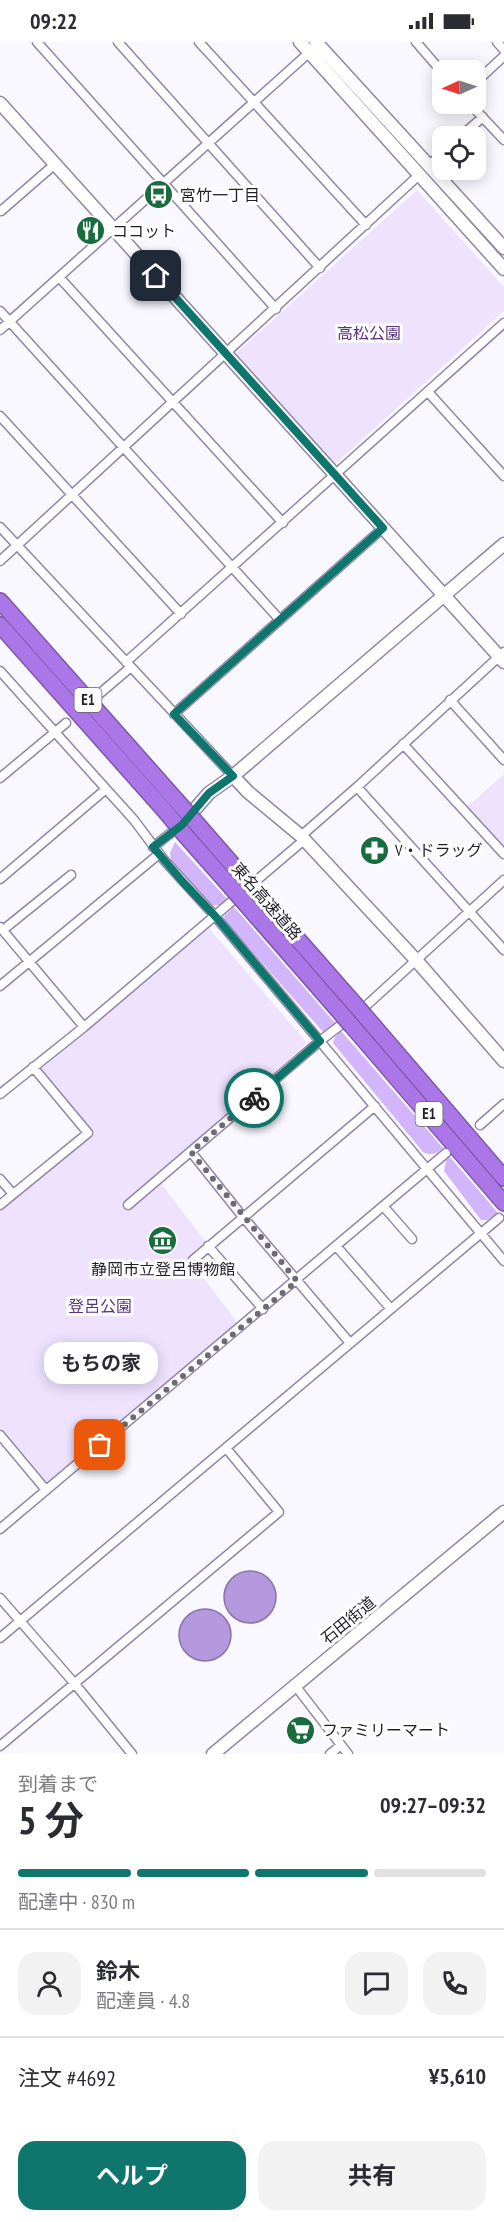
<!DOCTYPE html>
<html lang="ja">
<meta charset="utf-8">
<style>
body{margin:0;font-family:"PT Sans Narrow","Noto Sans JP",sans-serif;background:#f2f2f3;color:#2b2b33;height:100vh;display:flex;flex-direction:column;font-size:22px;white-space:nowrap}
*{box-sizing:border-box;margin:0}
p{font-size:20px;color:#7c7c81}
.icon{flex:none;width:33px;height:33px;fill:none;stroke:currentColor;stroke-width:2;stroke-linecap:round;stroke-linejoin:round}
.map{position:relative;height:1712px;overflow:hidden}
.sheet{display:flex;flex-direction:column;background:#fff;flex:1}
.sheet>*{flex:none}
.needle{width:39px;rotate:267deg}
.controls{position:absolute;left:432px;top:18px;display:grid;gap:12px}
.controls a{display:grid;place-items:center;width:54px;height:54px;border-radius:12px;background:#fff;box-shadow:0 3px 15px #0003;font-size:30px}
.pin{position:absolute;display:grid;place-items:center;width:51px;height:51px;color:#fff;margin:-26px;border-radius:12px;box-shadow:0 3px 9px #0006}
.courier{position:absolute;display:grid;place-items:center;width:60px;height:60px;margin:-30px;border:4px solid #0f766e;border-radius:50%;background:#fff;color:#222;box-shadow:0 2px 8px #0007}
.bubble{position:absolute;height:42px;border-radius:18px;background:#fff;box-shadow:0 3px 15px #0003;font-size:20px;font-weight:700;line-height:42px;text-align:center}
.headline em{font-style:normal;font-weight:700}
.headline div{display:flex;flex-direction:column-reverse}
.headline{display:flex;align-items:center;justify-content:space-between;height:102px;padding:0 18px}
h1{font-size:39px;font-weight:700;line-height:45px}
.bar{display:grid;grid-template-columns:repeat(4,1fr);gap:9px 6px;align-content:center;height:72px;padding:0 18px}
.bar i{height:8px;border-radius:4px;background:#e1e1e2}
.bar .selected{background:#0f766e}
.bar p{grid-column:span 4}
.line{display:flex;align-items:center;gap:15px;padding:0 18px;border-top:2px solid #e1e1e2}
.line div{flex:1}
.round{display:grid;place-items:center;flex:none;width:63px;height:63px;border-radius:18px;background:#f2f2f3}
.cta{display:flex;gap:12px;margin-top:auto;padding:12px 18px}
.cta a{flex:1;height:69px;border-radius:18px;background:#0f766e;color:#fff;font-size:24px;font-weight:700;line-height:69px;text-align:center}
.cta a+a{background:#f2f2f3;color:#2b2b33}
.status{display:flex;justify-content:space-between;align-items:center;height:42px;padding:0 30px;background:#fff;direction:ltr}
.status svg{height:16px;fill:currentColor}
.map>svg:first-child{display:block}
</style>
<div class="status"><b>09:22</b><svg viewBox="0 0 49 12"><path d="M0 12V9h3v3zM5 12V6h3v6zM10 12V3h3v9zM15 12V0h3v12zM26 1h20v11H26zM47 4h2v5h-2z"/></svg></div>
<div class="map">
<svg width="504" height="1712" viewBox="0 0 504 1712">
<rect width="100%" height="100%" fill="#faf8ff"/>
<!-- green -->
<path fill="#eee2ff" d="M417,148l87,97v24l-170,154 -99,-111z
M504,732v74l-37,-41z
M209,886l98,115 -151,134 52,68 -19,14 49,64 -191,159 -47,-55v-216l94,-78 -53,-64z"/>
<!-- forest -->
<path fill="#d3b5fc" d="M175,800l52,57 -5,6h-10l-41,-45 -1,-7z
M234,865l101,116 -11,10 -99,-112 -1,-5z
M341,989l102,117c-6,6 -12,8 -20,4l-90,-109 2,-6z
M450,1115l48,56 -11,7h-6l-37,-49 2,-11z"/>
<!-- water -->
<path fill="#b598dd" stroke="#8973a7" stroke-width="1.5" d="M224 1555a26 26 0 1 1 52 0a26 26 0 1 1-52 0Z
M179 1593a26 26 0 1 1 52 0a26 26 0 1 1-52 0Z"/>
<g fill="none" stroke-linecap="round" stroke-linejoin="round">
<defs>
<path id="street" d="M37,0l239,267
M118,0l202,226
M199,0l167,183
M416,0l26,30
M497,0l7,8
M476,40l28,-26
M470,62l34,36
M461,94l22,-19
M429,123l13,-11
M0,168l1,1 54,-47
M59,235l224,246
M0,269l280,309
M0,288l312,-280
M428,350l76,84
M0,374l181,198
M0,485l233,249
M0,519l419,-386
M126,620l378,-339
M0,629l134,149 30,40 51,56 289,345
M98,653l33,-28
M450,658l54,60
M174,672l209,-186
M403,702l101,110
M0,736l66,-55
M357,745l147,163
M301,794l56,-49 147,-135
M153,805l28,-22
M0,837l106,-90
M0,885l84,100
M3,888l68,-55
M0,944l159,-132
M0,1052l84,-67 220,-187
M480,1083l24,-21
M191,1110l52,65 107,126
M0,1137l13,15
M0,1163l88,-72 -55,-66
M128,1163l192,-164 48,-37 136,-124
M384,1165l28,32
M208,1204l55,63
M337,1205l54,62
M193,1218l182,-154
M0,1393l46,55
M0,1487l446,-376
M0,1556l75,86 57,70
M0,1596l499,-420
M294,1642l54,70
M0,1704l279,-234 -53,-64
M330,1712l11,-9"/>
<path id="secondary" d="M300,0l204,227
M316,0l188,206
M0,61l504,559
M233,734l15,16 53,44 115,124 88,101
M196,766l13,-15 24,-17 271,-232
M213,1712l291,-242"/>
<path id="highway" d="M0,559l176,199
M0,583l166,187
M198,783l47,54
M185,793l46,52
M365,974l139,162
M352,984l152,177"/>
</defs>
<!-- street casing -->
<use href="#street" stroke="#9185a4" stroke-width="11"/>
<!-- secondary casing -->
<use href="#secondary" stroke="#9185a4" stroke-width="15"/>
<!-- highway casing -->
<use href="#highway" stroke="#7b57a5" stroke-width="18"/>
<!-- street -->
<use href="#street" stroke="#fff" stroke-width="8"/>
<!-- secondary -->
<use href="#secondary" stroke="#fff" stroke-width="12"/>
<!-- highway -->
<use href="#highway" stroke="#ab76e7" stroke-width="15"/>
<defs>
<path id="highway-bridge" d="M176,758l22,25
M166,770l19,23
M245,837l120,137
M231,845l121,139"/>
</defs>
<!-- highway-bridge casing -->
<use href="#highway-bridge" stroke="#7b57a5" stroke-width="18" stroke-linecap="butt"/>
<!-- highway-bridge -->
<use href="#highway-bridge" stroke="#ab76e7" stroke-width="15"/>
</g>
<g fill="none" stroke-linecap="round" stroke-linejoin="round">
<!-- done -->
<path stroke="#6e6a75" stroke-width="6" stroke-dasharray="0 10.8" d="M100,1403l197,-164 -106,-129 63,-54"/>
<!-- route -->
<path stroke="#0f766e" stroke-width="8" d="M156,234l227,252 -209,186 59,62 -24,17 -27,32 -29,22 30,35 32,34 105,125 -66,57"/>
</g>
<!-- icons -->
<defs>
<symbol id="bus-disc" viewBox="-11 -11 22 22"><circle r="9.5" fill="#196c3d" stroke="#fff"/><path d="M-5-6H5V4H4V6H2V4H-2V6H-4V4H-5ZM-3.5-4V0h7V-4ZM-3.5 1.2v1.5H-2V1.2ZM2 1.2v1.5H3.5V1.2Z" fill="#fff"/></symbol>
<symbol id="restaurant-disc" viewBox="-11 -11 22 22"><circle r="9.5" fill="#196c3d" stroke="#fff"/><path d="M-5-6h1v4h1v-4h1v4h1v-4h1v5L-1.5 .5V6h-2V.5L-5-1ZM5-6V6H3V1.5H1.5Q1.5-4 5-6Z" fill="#fff"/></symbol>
<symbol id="pharmacy-disc" viewBox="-11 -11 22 22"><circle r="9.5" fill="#196c3d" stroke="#fff"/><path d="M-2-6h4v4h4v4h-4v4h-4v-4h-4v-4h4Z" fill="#fff"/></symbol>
<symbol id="museum-disc" viewBox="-11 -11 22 22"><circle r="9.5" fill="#196c3d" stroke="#fff"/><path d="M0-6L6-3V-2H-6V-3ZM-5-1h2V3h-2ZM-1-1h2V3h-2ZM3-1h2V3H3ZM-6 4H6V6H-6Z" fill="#fff"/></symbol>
<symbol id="supermarket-disc" viewBox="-11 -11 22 22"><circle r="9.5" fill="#196c3d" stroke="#fff"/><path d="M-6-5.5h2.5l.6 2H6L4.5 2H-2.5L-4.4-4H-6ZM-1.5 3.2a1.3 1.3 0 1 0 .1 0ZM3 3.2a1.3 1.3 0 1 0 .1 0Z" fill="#fff"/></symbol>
</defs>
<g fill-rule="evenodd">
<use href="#bus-disc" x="142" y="136" width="33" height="33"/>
<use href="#restaurant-disc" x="74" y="172" width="33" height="33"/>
<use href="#pharmacy-disc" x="358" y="792" width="33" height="33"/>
<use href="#museum-disc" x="146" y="1182" width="33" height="33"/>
<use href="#supermarket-disc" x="284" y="1672" width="33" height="33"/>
</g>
<g text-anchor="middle" stroke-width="6" stroke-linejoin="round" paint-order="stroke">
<!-- shield labels -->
<g fill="#fff" stroke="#65626a" stroke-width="1.5">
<rect x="74.5" y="646" width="27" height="24" rx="4.5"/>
<rect x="415.5" y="1060" width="27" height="24" rx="4.5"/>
</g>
<g font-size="15" font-weight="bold" fill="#231e2a">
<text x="88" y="663">E1</text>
<text x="429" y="1077">E1</text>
</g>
<!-- poi labels -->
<g font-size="16" fill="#231e2a" stroke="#fff" text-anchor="start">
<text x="180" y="159">宮竹一丁目</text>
<text x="112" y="195">ココット</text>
<text x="395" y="814">V・ドラッグ</text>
<text x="163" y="1233" text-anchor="middle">静岡市立登呂博物館</text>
<text x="322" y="1694">ファミリーマート</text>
</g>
<!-- park labels -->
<g font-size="16" fill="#583181" stroke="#fff">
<text x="369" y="297">高松公園</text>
<text x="100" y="1270">登呂公園</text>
</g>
<!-- street labels -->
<g font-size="16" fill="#231e2a" stroke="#fff">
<text transform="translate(267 859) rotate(49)" y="6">東名高速道路</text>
<text transform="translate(348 1578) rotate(-39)" y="6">石田街道</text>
</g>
</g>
</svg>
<div class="controls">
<a><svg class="needle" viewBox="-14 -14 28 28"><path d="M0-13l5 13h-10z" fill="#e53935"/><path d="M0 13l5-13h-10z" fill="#7c7c81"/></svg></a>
<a><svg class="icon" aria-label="locate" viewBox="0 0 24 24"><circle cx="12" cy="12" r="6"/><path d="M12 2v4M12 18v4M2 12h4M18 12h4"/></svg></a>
</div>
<div class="pin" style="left:100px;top:1403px;background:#ea580c"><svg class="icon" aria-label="bag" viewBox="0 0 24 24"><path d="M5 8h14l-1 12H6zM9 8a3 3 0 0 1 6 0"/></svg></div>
<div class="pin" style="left:156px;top:234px;background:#1f2937"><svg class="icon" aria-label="home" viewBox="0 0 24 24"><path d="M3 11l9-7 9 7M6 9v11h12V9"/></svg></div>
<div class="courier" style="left:254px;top:1056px"><svg class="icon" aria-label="bike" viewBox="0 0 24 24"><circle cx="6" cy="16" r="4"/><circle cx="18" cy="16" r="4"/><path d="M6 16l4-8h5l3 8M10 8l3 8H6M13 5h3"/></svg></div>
<div class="bubble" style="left:44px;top:1300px;width:114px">もちの家</div>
</div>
<section class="sheet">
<div class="headline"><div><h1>5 分</h1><p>到着まで</p></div><em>09:27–09:32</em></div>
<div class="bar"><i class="selected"></i><i class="selected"></i><i class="selected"></i><i></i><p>配達中 · 830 m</p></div>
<div class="line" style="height:108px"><a class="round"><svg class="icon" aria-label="person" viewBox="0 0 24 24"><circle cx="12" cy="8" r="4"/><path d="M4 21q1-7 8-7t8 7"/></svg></a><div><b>鈴木</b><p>配達員 · 4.8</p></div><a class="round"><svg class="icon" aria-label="chat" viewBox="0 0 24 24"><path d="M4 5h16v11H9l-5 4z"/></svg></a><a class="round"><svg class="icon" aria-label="phone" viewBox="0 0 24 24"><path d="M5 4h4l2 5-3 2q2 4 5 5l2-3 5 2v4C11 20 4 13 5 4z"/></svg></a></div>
<div class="line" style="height:78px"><div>注文 #4692</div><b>¥5,610</b></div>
<div class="cta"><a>ヘルプ</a><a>共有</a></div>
</section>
